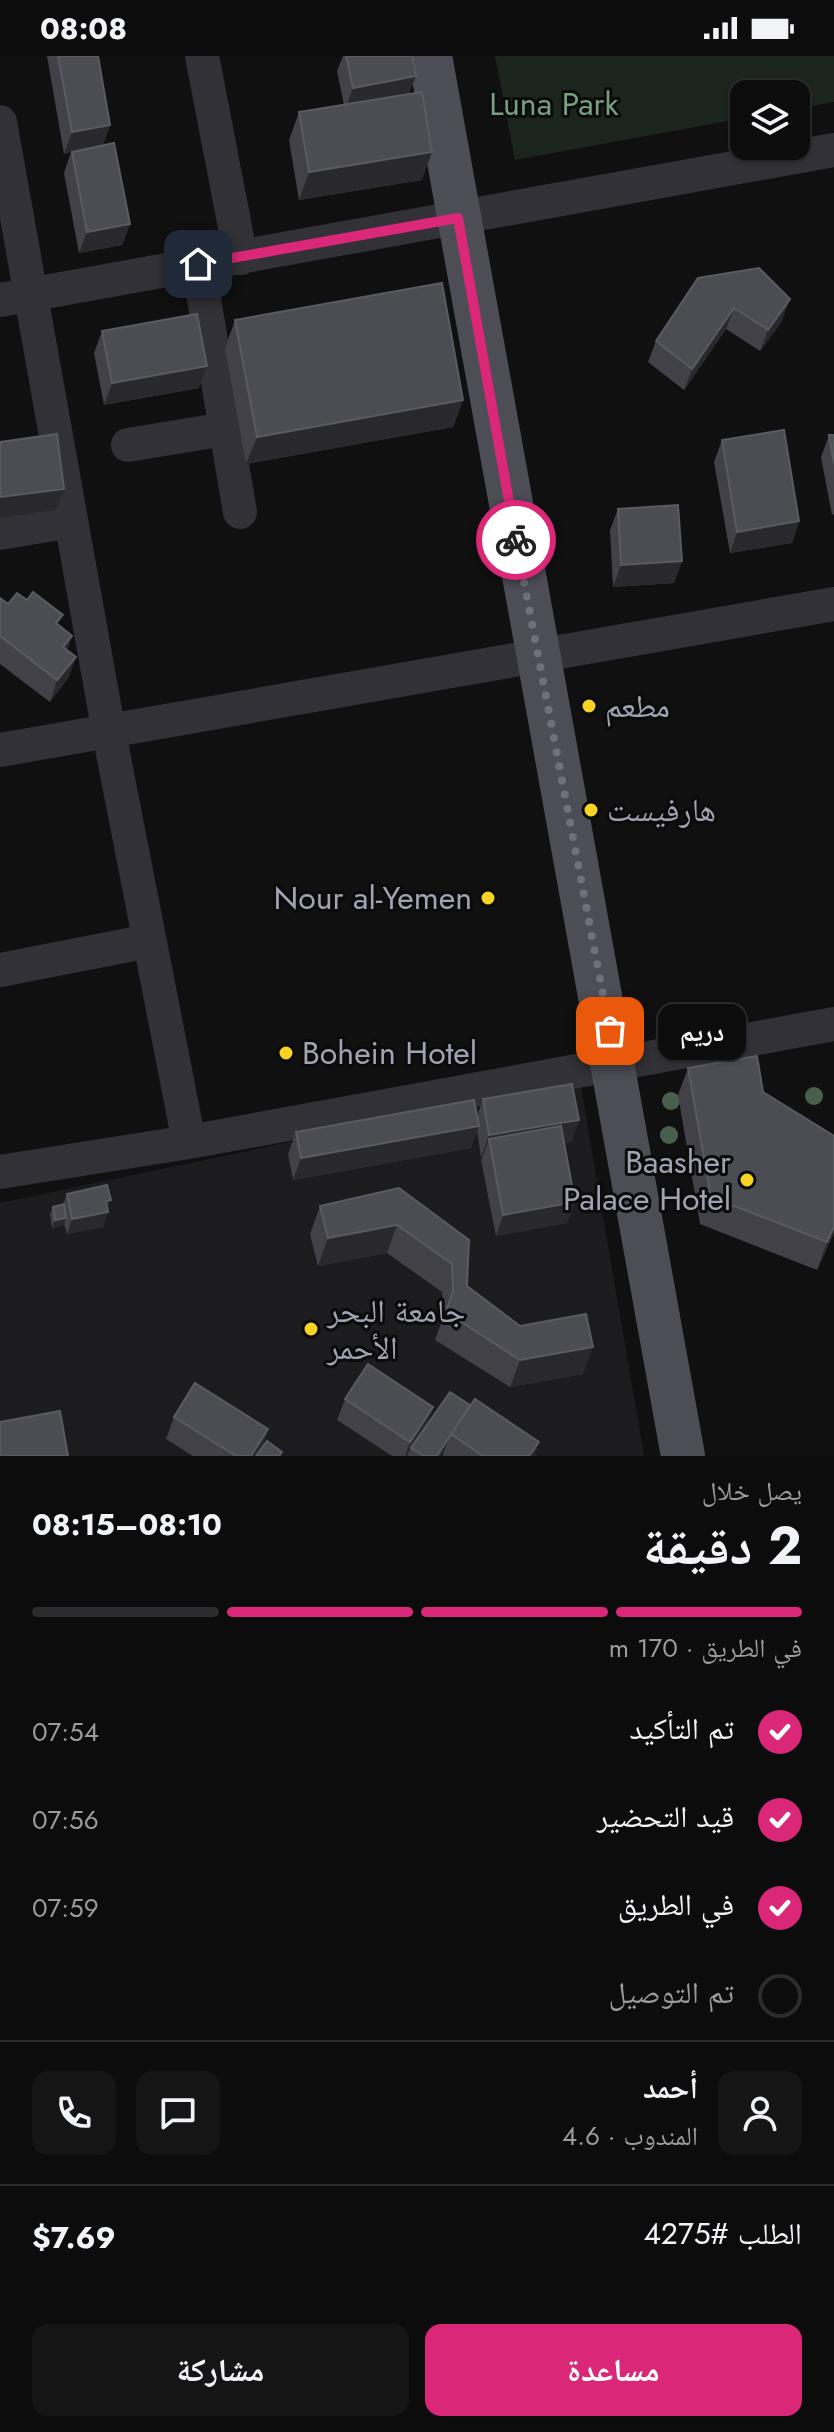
<!DOCTYPE html>
<html lang="ar">
<meta charset="utf-8">
<style>
body{margin:0;font-family:Jost,"Noto Naskh Arabic",sans-serif;background:#151516;color:#f1f3f6;direction:rtl;height:100vh;display:flex;flex-direction:column;font-size:30px;white-space:nowrap}
*{box-sizing:border-box;margin:0}
p{font-size:26px;color:#9a9b9d}
.icon{flex:none;width:44px;height:44px;fill:none;stroke:currentColor;stroke-width:2;stroke-linecap:round;stroke-linejoin:round}
.map{position:relative;height:1400px;overflow:hidden;direction:ltr}
.panel{display:flex;flex-direction:column;background:#0c0c0d;flex:1}
.panel>*{flex:none}
.buttons{position:absolute;left:730px;top:24px;display:grid;gap:16px}
.buttons a{display:grid;place-items:center;width:80px;height:80px;border-radius:16px;background:#0c0c0d;box-shadow:0 2px 6px #0004,0 0 0 2px #2c2c2e;font-size:40px}
.pin{position:absolute;display:grid;place-items:center;width:68px;height:68px;color:#fff;margin:-34px;border-radius:16px;box-shadow:0 4px 12px #0006}
.courier{position:absolute;display:grid;place-items:center;width:80px;height:80px;margin:-40px;border:6px solid #db2777;border-radius:50%;background:#fff;color:#222;box-shadow:0 2px 10px #0007}
.bubble{position:absolute;height:56px;border-radius:16px;background:#0c0c0d;box-shadow:0 2px 6px #0004,0 0 0 2px #2c2c2e;font-size:26px;font-weight:700;line-height:56px;text-align:center;direction:rtl}
.head em{font-style:normal;font-weight:700}
.head div{display:flex;flex-direction:column-reverse}
.head{display:flex;align-items:center;justify-content:space-between;height:136px;padding:0 32px}
h1{font-size:52px;font-weight:700;line-height:60px}
.bar{display:grid;grid-template-columns:repeat(4,1fr);gap:12px 8px;align-content:center;height:96px;padding:0 32px}
.bar i{height:10px;border-radius:6px;background:#2c2c2e}
.bar .selected{background:#db2777}
.bar p{grid-column:span 4}
.line{display:flex;align-items:center;gap:20px;padding:0 32px;border-top:2px solid #2c2c2e}
.line div{flex:1}
.round{display:grid;place-items:center;flex:none;width:84px;height:84px;border-radius:16px;background:#151516}
ol{padding:0 32px;list-style:none}
li{display:flex;align-items:center;gap:24px;height:88px}
li p{margin-inline-start:auto}
li .icon{padding:8px;border-radius:50%;background:#db2777;color:#fff;stroke-width:4}
li:last-child{color:#9a9b9d}
li i{width:44px;height:44px;border:4px solid #2c2c2e;border-radius:50%}
.cta{display:flex;gap:16px;margin-top:auto;padding:16px 32px}
.cta a{flex:1;height:92px;border-radius:16px;background:#db2777;color:#fff;font-size:32px;font-weight:700;line-height:92px;text-align:center}
.cta a+a{background:#151516;color:#f1f3f6}
.status{display:flex;justify-content:space-between;align-items:center;height:56px;padding:0 40px;background:#0c0c0d;direction:ltr}
.status svg{height:22px;fill:currentColor}
.map>svg:first-child{display:block}
</style>
<div class="status"><b>08:08</b><svg viewBox="0 0 49 12"><path d="M0 12V9h3v3zM5 12V6h3v6zM10 12V3h3v9zM15 12V0h3v12zM26 1h20v11H26zM47 4h2v5h-2z"/></svg></div>
<div class="map">
<svg width="834" height="1400" viewBox="0 0 834 1400">
<rect width="100%" height="100%" fill="#101011"/>
<!-- built -->
<path fill="#1c1c1e" d="M580,1025l64,375h-644v-253z"/>
<!-- green -->
<path fill="#1c241e" d="M495,0h339v46l-38,7v-15h-52v24l-229,42z"/>
<g fill="none" stroke-linecap="round" stroke-linejoin="round">
<!-- minor -->
<path stroke="#313137" stroke-width="34" d="M202,0l39,202
M0,66l109,611 80,409
M198,208l42,248
M0,244l834,-150
M128,389l97,-16
M0,477l71,-12
M0,694l834,-146
M0,914l149,-29
M0,1116l189,-30 645,-118"/>
<!-- major -->
<path stroke="#4d4d56" stroke-width="44" d="M430,0c82,467 173,933 253,1400"/>
</g>
<!-- trees -->
<g fill="#495f4e">
<circle cx="814" cy="1040" r="9"/>
<circle cx="671" cy="1045" r="9"/>
<circle cx="669" cy="1079" r="9"/>
</g>
<!-- wall -->
<path fill="#414147" d="M47,0h51l12,69 -7,20 27,79 -8,21 -43,8 -15,-80 7,-21 -7,2z
M343,0h69l-3,38 13,86 -123,20 -10,-60 10,-28 45,-7 -7,-34z
M698,222l84,43 -22,30 -34,-22 -42,61 -36,-28 8,-21z
M235,264l228,80 -10,27 -207,37 -21,-116z
M102,275l97,57 -95,17 -10,-52z
M829,379h5v79l-2,1 -11,-58z
M722,384l77,81 -7,22 -62,10 -16,-91z
M618,453l64,52 -8,22 -61,4 -3,-57z
M0,542l8,6 51,22 13,10 -5,14 9,7 -8,21 -18,24 -50,-38z
M688,1012l146,165 -17,37 -117,-46 -22,-129z
M483,1043l96,21 -8,22 -7,1 3,80 -71,13 -15,-76 2,-4 -2,1 -4,-27 -6,18 -178,32 -5,-26 8,-22 181,-15z
M399,1132l68,98 116,88 -73,13 -75,-47 8,-22 -1,-26 -55,-39 -69,13 -8,-32 10,-28z
M67,1138l41,14 -5,19 -36,7 -3,-10v1l-12,3 -2,-14 3,-7 10,-2z
M345,1343l82,26 43,-20 69,37 -5,14h-90l-1,-1 1,-3 -3,4h-49l-55,-36z
M174,1361l94,12 -7,20 21,3 -1,4h-88l-27,-17z"/>
<!-- shaded-wall -->
<path fill="#29292d" d="M416,20l-8,21 -63,13 8,-22z
M110,69l-8,22 -38,7 8,-22z
M432,96l-10,28 -123,20 10,-28z
M130,168l-8,21 -43,8 8,-21z
M790,243l-8,22 -22,30 8,-21z
M734,252l-8,21 -42,61 8,-21z
M207,310l-8,22 -95,17 8,-22z
M463,344l-10,27 -207,37 11,-27z
M64,433l-8,21 -56,8v-21z
M799,465l-7,22 -62,10 7,-21z
M682,505l-8,22 -61,4 8,-22z
M72,580l-8,21 -1,-10z
M76,601l-8,21 -18,24 7,-22z
M579,1064l-8,22 -79,13 -3,-16 -6,17 -2,1 8,-22z
M479,1070l-8,22 -178,32 8,-22z
M111,1144l-5,12h2l-5,15 -36,7 5,-15 34,-18z
M575,1146l-8,21 -71,13 7,-21z
M66,1162l-2,7 -12,3 3,-8z
M397,1169l-10,28 -69,13 10,-28z
M834,1171v6l-17,37 10,-28z
M593,1291l-10,27 -73,13 10,-27z
M433,1351l-7,21 -15,20 -4,8h-2l5,-14z
M268,1373l-8,21 -3,6h-6z
M449,1381l-5,15 -3,4h-4z
M539,1386l-5,14h-5z"/>
<!-- building -->
<path fill="#4c4c53" stroke="#595a62" stroke-width="2" d="M58,0h40l12,69 -38,7z
M346,0h66l4,20 -63,12z
M422,36l10,60 -123,20 -10,-60z
M114,87l16,81 -43,8 -15,-80z
M759,212l31,31 -22,31 -34,-22 -42,61 -36,-28 42,-63z
M442,227l21,117 -206,37 -22,-117z
M197,258l10,52 -95,17 -10,-52z
M784,374l15,91 -62,11 -15,-92z
M57,378l7,55 -64,8v-55z
M829,379h5v29z
M678,449l4,56 -61,4 -3,-56z
M33,536l30,23 -7,8 16,13 -9,11 13,10 -19,23 -57,-44v-38l8,6 9,-11 10,7z
M757,1000l6,36 71,44v91l-7,15 -116,-45 -23,-129z
M572,1028l7,36 -90,15 -6,-36z
M474,1044l5,26 -178,32 -5,-26z
M561,1070l14,76 -72,13 -14,-76z
M107,1129l4,15 -5,1 2,11 -36,7 -5,-25z
M399,1132l70,52 -2,46 53,40 66,-12 7,33 -73,13 -74,-48 7,-21 -1,-27 -55,-39 -69,13 -8,-32z
M64,1148l2,14 -11,2 -2,-13z
M368,1308l65,43 -23,35 -65,-43z
M195,1327l73,46 -17,27h-15l-62,-39z
M450,1336l20,13 -33,51h-13l-13,-8z
M475,1343l64,43 -10,14h-46l-32,-22z
M60,1355l8,45h-68v-34z
M267,1385l15,11 -3,4h-23z"/>
<g fill="none" stroke-linecap="round" stroke-linejoin="round">
<!-- done -->
<path stroke="#6e707a" stroke-width="8" stroke-dasharray="0 14.4" d="M516,484l94,491"/>
<!-- route -->
<path stroke="#db2777" stroke-width="10" d="M198,208l260,-46 58,322"/>
</g>
<!-- markers -->
<g fill="#f7d323" stroke="#0b0b0c" stroke-width="3">
<circle cx="589" cy="650" r="8"/>
<circle cx="591" cy="754" r="8"/>
<circle cx="488" cy="842" r="8"/>
<circle cx="286" cy="997" r="8"/>
<circle cx="747" cy="1124" r="8"/>
<circle cx="311" cy="1273" r="8"/>
</g>
<g text-anchor="middle" stroke-width="6" stroke-linejoin="round" paint-order="stroke">
<!-- park labels -->
<g font-size="32" fill="#779f80" stroke="#0b0b0c">
<text x="554" y="59">Luna Park</text>
</g>
<!-- poi labels -->
<g font-size="32" fill="#a1a3b3" stroke="#0b0b0c" text-anchor="start">
<text x="605" y="661">مطعم</text>
<text x="607" y="765">هارفيست</text>
<text x="472" y="853" text-anchor="end">Nour al-Yemen</text>
<text x="302" y="1008">Bohein Hotel</text>
<text x="731" y="1117" text-anchor="end">Baasher<tspan x="731" dy="37">Palace Hotel</tspan></text>
<text x="327" y="1266">جامعة البحر<tspan x="327" dy="37">الأحمر</tspan></text>
</g>
</g>
</svg>
<div class="buttons">
<a><svg class="icon" aria-label="layers" viewBox="0 0 24 24"><path d="M12 4l9 5-9 5-9-5zM3 14l9 5 9-5"/></svg></a>
</div>
<div class="pin" style="left:610px;top:975px;background:#ea580c"><svg class="icon" aria-label="bag" viewBox="0 0 24 24"><path d="M5 8h14l-1 12H6zM9 8a3 3 0 0 1 6 0"/></svg></div>
<div class="pin" style="left:198px;top:208px;background:#1f2937"><svg class="icon" aria-label="home" viewBox="0 0 24 24"><path d="M3 11l9-7 9 7M6 9v11h12V9"/></svg></div>
<div class="courier" style="left:516px;top:484px"><svg class="icon" aria-label="bike" viewBox="0 0 24 24"><circle cx="6" cy="16" r="4"/><circle cx="18" cy="16" r="4"/><path d="M6 16l4-8h5l3 8M10 8l3 8H6M13 5h3"/></svg></div>
<div class="bubble" style="left:658px;top:948px;width:88px">دريم</div>
</div>
<section class="panel">
<div class="head"><div><h1>2 دقيقة</h1><p>يصل خلال</p></div><em>08:10–08:15</em></div>
<div class="bar"><i class="selected"></i><i class="selected"></i><i class="selected"></i><i></i><p>في الطريق · 170 m</p></div>
<ol>
<li><svg class="icon" aria-label="check" viewBox="0 0 24 24"><path d="M5 12l5 5 9-10"/></svg>تم التأكيد<p>07:54</p></li>
<li><svg class="icon" aria-label="check" viewBox="0 0 24 24"><path d="M5 12l5 5 9-10"/></svg>قيد التحضير<p>07:56</p></li>
<li><svg class="icon" aria-label="check" viewBox="0 0 24 24"><path d="M5 12l5 5 9-10"/></svg>في الطريق<p>07:59</p></li>
<li><i></i>تم التوصيل</li>
</ol>
<div class="line" style="height:144px"><a class="round"><svg class="icon" aria-label="person" viewBox="0 0 24 24"><circle cx="12" cy="8" r="4"/><path d="M4 21q1-7 8-7t8 7"/></svg></a><div><b>أحمد</b><p>المندوب · 4.6</p></div><a class="round"><svg class="icon" aria-label="chat" viewBox="0 0 24 24"><path d="M4 5h16v11H9l-5 4z"/></svg></a><a class="round"><svg class="icon" aria-label="phone" viewBox="0 0 24 24"><path d="M5 4h4l2 5-3 2q2 4 5 5l2-3 5 2v4C11 20 4 13 5 4z"/></svg></a></div>
<div class="line" style="height:104px"><div>الطلب #4275</div><b>$7.69</b></div>
<div class="cta"><a>مساعدة</a><a>مشاركة</a></div>
</section>
